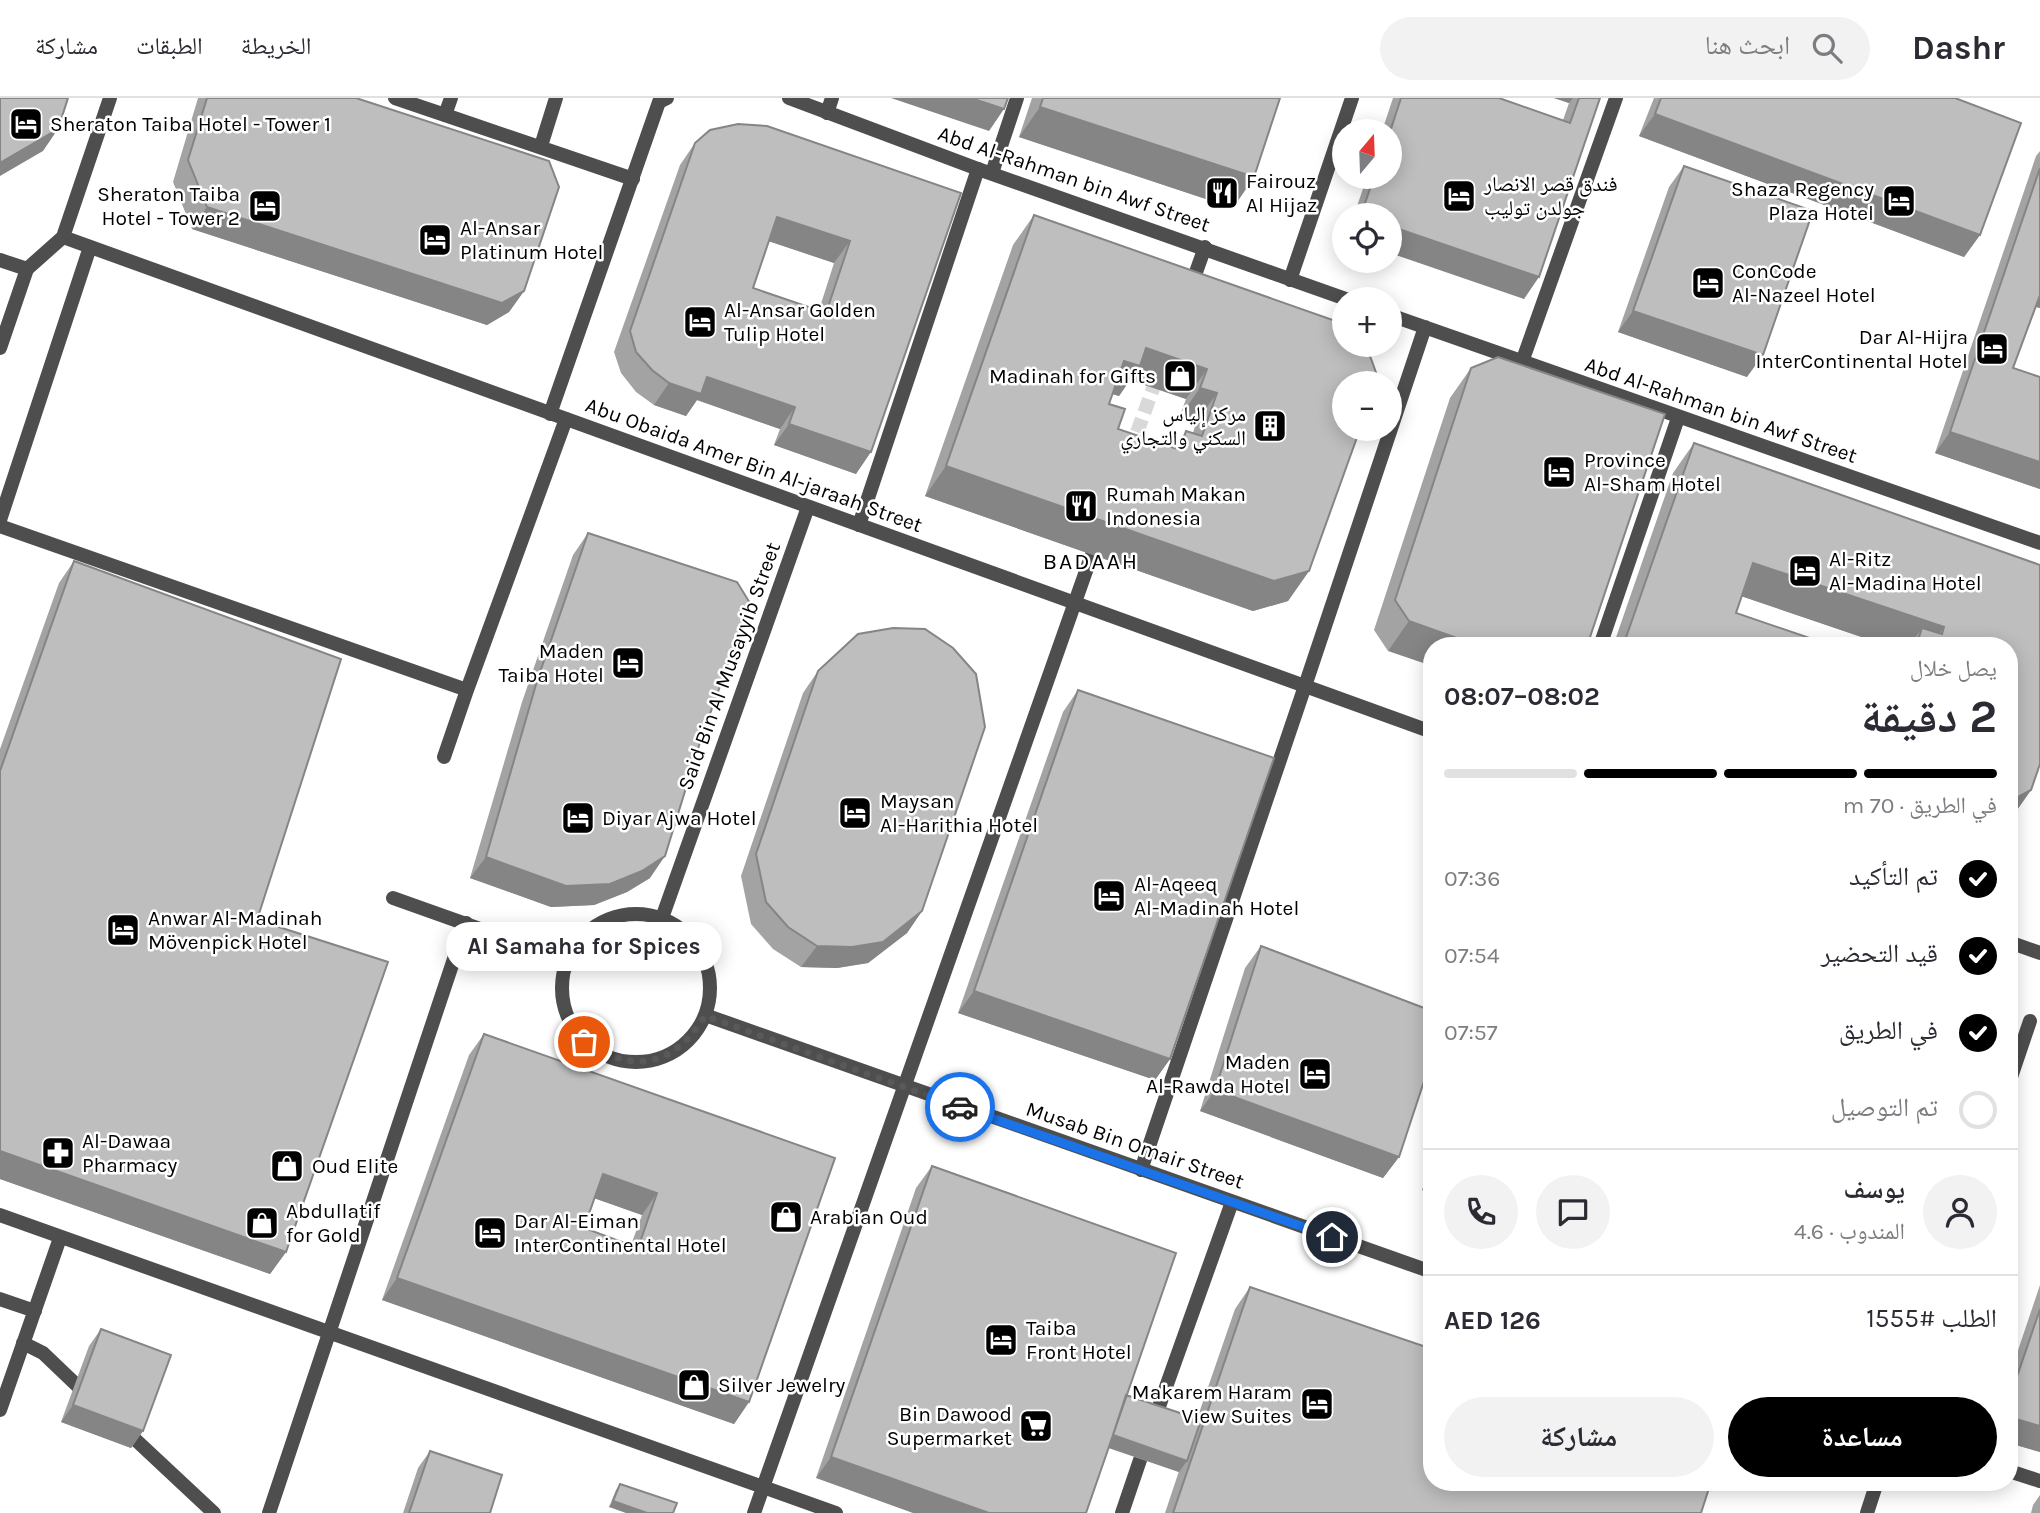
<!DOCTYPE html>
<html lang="ar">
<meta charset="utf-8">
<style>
body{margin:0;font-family:Karla,"Noto Naskh Arabic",sans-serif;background:#f2f2f3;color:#2b2b33;direction:rtl;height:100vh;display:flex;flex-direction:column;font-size:26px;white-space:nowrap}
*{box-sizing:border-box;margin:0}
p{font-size:23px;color:#7c7c81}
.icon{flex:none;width:38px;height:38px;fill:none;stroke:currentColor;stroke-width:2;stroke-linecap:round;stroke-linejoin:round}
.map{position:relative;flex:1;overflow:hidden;direction:ltr}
.sheet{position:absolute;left:1423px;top:539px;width:595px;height:854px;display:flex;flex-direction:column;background:#fff;border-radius:28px;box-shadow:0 4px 18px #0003;direction:rtl}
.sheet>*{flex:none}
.needle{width:46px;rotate:19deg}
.buttons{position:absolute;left:1332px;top:21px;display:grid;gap:14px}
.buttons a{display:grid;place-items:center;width:70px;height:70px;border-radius:50%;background:#fff;box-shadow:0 4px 18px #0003;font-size:35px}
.pin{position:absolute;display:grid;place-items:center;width:60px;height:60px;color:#fff;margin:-30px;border:4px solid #fff;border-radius:50%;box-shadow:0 2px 7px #0007}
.courier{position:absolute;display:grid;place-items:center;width:70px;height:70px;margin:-35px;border:5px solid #1a73e8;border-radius:50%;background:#fff;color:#222;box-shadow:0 2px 9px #0007}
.bubble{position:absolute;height:49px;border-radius:24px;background:#fff;box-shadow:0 4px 18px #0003;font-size:23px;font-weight:700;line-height:49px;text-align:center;direction:rtl}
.summary em{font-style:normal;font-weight:700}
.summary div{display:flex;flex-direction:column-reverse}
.summary{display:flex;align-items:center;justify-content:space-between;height:119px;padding:0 21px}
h1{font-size:46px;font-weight:700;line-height:52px}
.bar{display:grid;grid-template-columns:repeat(4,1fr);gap:10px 7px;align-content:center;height:84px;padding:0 21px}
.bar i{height:9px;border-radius:5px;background:#e1e1e2}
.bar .active{background:#000}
.bar p{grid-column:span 4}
.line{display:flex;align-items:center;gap:18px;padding:0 21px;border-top:2px solid #e1e1e2}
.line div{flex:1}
.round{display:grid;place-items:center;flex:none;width:74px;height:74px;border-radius:37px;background:#f2f2f3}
ol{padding:0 21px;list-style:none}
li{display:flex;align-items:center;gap:21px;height:77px}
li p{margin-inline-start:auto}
li .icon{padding:7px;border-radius:50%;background:#000;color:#fff;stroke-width:4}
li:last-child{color:#7c7c81}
li i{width:38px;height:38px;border:4px solid #e1e1e2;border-radius:50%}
.button{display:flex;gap:14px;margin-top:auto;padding:14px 21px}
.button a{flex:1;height:80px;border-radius:42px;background:#000;color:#fff;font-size:28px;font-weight:700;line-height:80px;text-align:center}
.button a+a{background:#f2f2f3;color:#2b2b33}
header{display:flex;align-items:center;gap:42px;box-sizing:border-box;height:98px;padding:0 35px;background:#fff;border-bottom:2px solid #e1e1e2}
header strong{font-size:33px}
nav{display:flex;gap:38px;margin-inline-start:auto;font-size:24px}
.search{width:490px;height:63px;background:#f2f2f3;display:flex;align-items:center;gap:18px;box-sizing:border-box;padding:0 24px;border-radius:38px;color:#7c7c81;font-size:26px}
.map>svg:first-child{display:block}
</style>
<header>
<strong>Dashr</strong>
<div class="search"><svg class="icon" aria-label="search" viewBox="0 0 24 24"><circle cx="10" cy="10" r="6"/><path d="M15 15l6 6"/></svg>ابحث هنا</div>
<nav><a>الخريطة</a><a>الطبقات</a><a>مشاركة</a></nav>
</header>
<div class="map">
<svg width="2040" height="1415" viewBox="0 0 2040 1415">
<rect width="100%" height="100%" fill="#fff"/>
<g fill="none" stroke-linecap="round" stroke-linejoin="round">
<!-- pedestrian-tunnel -->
<path stroke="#d9d9d9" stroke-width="14" stroke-dasharray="14 7" stroke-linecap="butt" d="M1130,354l29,-80"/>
<!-- service -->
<path stroke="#4e4e4e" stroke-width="14" d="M451,0l-6,17 188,64
M541,48l15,-48"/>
<!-- pedestrian -->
<path stroke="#4e4e4e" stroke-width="14" d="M395,0l50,17
M827,15l5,-15
M992,75l25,-75
M0,162l27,9
M1290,182l62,-182
M1190,191l15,-42
M1522,264l94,-264
M859,427l119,-356
M0,428l467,164 -23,67
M1600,548l78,-228
M467,592l99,-271
M2009,985l21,-62
M1141,1072l164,-484
M0,1117l836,298
M0,1201l35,12
M23,1245l20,10 44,42
M0,1312l60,-172
M1156,1317l76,-213
M123,1330l91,85
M2009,1373l31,10
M269,1415l197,-590
M754,1415l338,-959
M1122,1415l18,-53
M1867,1415l10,-31"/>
<!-- minor -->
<path stroke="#4e4e4e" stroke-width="14" d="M789,0l189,71 368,130
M63,139l1369,495
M1390,217l650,228
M0,250l27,-79 36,-32 47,-139
M550,316l109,-312 8,-4
M0,422l90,-273
M1305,588l120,-359
M393,800l174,62
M562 890a74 74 0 1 1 148 0a74 74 0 1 1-148 0Z
M662,820l146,-411
M2009,844l31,11
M705,917l727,257"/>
</g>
<!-- wall -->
<path fill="#a3a3a3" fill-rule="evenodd" d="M198,0h158l168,193 -15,21 -22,13 -295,-96 -19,-47z
M1032,0h248l-26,79 -21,31 -214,-71z
M1393,0h106l64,22 6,-17 -15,-5h46l-76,201 -134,-84h-36l13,-38h23v-46h-8z
M1654,0h301l25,137 -16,22 -325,-121z
M695,45l266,50 -105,281 -82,-29 6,-16 -83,-29 -11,16 -32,-11 -18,-13 -15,-19 -7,-21 66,-187zM769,143l65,22 -15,47 -66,-22z
M2040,53v157l-4,-1 -23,61 27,9v112l-105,-36 101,-297z
M1684,68l63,211 -129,-45 51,-145z
M1034,117l310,109 -35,247 -21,30 -35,10 -328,-115 88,-251zM1130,282l56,19 -7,19 17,5 -3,10 -7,-2 -12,17 -56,-19 -9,-25 3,-10 7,2z
M1471,270l194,46 -277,237 -14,-21 76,-232z
M1694,345l346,122 -9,225 -21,30 -1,1v-175h-121l-147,-50 -5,17 97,33h-220l60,-173z
M588,435l62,345 -23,14 -33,13 -43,2 -81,-29 52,-176 51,-147z
M74,463l183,359 29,332 -16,22 -270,-95v-430l59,-166z
M818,573l104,240 -15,22 -39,30 -31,5 -36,-1 -28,-18 -22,-25 -10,-48 62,-183z
M1078,592l92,369 -15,21 -197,-67 105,-301z
M1261,848l138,211 -16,21 -183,-67 45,-143z
M484,936l351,124 -86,244 -15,22 -352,-124 87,-245zM594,1100l48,17 -11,30 -47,-17z
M1432,1065v30l-10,-3z
M932,1068l194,229 71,24 38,-110 15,-22 451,226h-536l14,-42v1l-71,-24 -292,30 100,-290z
M2040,1187v167l-31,-9v-66z
M101,1231l42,102 -12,17 -70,-26 28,-76z
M430,1353l60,62h-87l15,-45z
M620,1386l53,29 -64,-6 7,-17z
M2040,1397v18h-9l2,-8z"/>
<!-- shaded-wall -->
<path fill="#858585" d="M891,0h80l33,11 -15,22z
M1554,0h19l-4,5z
M1040,9l214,70 -21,31 -214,-71z
M1655,16l325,121 -16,22 -325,-121z
M58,31l-15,22 -43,25v-13z
M207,109l317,84 -15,21 -22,13 -295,-96z
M777,119l73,24 -16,22 -72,-24z
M1390,128l149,51 -15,22 -134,-46z
M2040,191v19l-11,-3z
M1633,213l130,44 -16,22 -129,-45z
M1146,250l61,21 -21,30 -56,-19 -11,16 -16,-5 21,-30z
M707,279l88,30 -15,22 -83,-29 -11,16 -32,-11 15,-22z
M1200,290l17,5 -21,30 -17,-5z
M789,326l82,28 -15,22 -82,-29z
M1950,334l90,30v27l-105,-36z
M946,368l363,105 -21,30 -35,10 -328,-115z
M1753,465l191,64 -13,19 -9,-18 -13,18h-21l-156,-53z
M1409,523l70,25h-47v20l-44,-15z
M2031,692l-21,30 -1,1v-19z
M665,758l-15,22 -23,14 -33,13 -43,2 -81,-29 16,-21z
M922,813l-15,22 -39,30 -31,5 -36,-1 16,-21z
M974,893l196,68 -15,21 -197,-67z
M1215,992l184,67 -16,21 -183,-67z
M0,1053l286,101 -16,22 -270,-95z
M603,1076l54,19 -15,22 -54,-19z
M1432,1079v16l-10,-3z
M397,1180l352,124 -15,22 -352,-124z
M73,1307l70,26 -12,17 -70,-26z
M2009,1319l31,9v26l-31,-9z
M1109,1336l78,27 -8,11 -78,-27z
M831,1359l158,56h-76l-97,-35z
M613,1403l34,12h-21l-17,-6z"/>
<!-- building -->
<path fill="#bebebe" stroke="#858585" stroke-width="2" fill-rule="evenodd" d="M0,0h68l-10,31 -58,34z
M207,0h149l193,63 10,26 -35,104 -22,12 -295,-96 -19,-47z
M971,0h37l-4,11z
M1043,0h237l-26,79 -214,-70z
M1401,0h98l71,25 9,-25h21l-61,179 -149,-51v-11h-29l13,-38h16v-45z
M1661,0h294l66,25 -41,112 -325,-121z
M738,26l29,2 194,67 -90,259 -82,-28 6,-17 -88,-30 -6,17 -32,-11 -17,-13 -16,-18 -6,-21 65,-188 15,-13zM777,119l73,24 -24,72 -73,-25z
M1684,68l129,45 -50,144 -130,-44z
M2040,70v127l-27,73 27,9v85l-90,-30z
M1034,117l310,109v21h22l12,33 -2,5h-32v46h16l-51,142 -35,10 -328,-115zM1146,250l61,21 -7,19 17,5 -15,43 -16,-5 -6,19 -62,-21 7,-20 -16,-5 15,-43 16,5z
M1498,259l167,57 -78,232h-108l-70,-25 -14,-21 76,-232z
M1694,345l346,122v199l-9,26 -22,12v-156h-93l6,-18 20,6 2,-7 -191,-64 -17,50 97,33h-210z
M588,435l149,49 13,21 -48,133 -37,120 -23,15 -32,13 -44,2 -80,-29 51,-176z
M74,463l267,98 -84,261 131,42 -102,290 -286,-101v-380z
M893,530l32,1 28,19 23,26 9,53 -63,184 -39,31 -31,5 -35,-1 -29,-19 -22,-25 -10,-48 62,-183 40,-37z
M1078,592l196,68 -104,301 -196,-68z
M1261,848l171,65v46l-33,100 -184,-67z
M484,936l351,124 -86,244 -352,-124zM603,1076l54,19 -19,55 -54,-20z
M932,1068l244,87 -90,260h-97l-158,-56z
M1250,1189l182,62v133h279l-10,31h-528z
M2040,1211v117l-31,-9v-17z
M101,1231l70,26 -28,76 -70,-26z
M1126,1297l75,25 -14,41 -74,-26z
M430,1353l72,24 -12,38h-81z
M620,1386l57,19 -4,10h-26l-34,-12z"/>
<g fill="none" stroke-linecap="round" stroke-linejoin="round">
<!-- done -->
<path stroke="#595959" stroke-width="7" stroke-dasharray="0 12.6" d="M584,944c52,32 88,25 121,-26l255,91"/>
<!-- route -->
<path stroke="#1a73e8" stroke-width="9" d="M960,1009l372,130"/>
</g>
<!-- icons -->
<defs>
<symbol id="hotel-square" viewBox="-11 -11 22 22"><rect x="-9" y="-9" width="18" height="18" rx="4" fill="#000" stroke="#fff"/><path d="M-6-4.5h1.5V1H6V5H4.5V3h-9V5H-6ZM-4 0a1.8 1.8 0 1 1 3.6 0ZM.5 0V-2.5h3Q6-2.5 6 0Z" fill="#fff"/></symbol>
<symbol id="restaurant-square" viewBox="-11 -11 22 22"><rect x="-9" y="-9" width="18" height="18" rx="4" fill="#000" stroke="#fff"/><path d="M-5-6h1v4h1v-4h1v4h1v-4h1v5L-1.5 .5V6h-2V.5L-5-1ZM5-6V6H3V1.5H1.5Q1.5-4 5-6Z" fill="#fff"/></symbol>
<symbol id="shop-square" viewBox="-11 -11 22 22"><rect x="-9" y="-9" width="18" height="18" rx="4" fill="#000" stroke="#fff"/><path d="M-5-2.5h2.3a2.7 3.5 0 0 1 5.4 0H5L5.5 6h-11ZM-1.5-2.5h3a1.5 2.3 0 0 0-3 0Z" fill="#fff"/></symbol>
<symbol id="building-square" viewBox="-11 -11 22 22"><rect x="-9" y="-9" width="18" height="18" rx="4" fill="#000" stroke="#fff"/><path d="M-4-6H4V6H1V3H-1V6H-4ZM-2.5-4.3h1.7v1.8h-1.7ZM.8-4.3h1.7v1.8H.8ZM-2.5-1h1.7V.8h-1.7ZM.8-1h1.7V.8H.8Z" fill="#fff"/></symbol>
<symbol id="pharmacy-square" viewBox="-11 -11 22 22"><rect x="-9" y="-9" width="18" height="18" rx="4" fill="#000" stroke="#fff"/><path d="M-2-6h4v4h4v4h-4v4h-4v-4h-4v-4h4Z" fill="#fff"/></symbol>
<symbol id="supermarket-square" viewBox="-11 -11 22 22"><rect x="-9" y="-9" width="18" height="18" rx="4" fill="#000" stroke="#fff"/><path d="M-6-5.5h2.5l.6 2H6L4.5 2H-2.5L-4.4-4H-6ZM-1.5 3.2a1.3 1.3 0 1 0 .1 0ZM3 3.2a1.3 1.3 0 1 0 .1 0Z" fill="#fff"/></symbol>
</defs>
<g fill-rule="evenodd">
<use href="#hotel-square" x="7" y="7" width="38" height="38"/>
<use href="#restaurant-square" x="1203" y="76" width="38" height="38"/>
<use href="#hotel-square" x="1440" y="79" width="38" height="38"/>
<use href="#hotel-square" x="1880" y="84" width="38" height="38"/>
<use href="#hotel-square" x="246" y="89" width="38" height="38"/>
<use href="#hotel-square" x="416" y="123" width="38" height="38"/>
<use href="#hotel-square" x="1689" y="166" width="38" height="38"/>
<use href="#hotel-square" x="681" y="205" width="38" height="38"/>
<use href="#hotel-square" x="1973" y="232" width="38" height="38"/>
<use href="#shop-square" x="1161" y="259" width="38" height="38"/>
<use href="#building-square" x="1251" y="309" width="38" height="38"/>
<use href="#hotel-square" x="1540" y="355" width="38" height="38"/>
<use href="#restaurant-square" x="1062" y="389" width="38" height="38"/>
<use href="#hotel-square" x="1786" y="454" width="38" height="38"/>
<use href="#hotel-square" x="609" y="546" width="38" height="38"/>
<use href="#hotel-square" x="836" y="696" width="38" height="38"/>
<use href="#hotel-square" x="559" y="701" width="38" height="38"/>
<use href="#hotel-square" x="1090" y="779" width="38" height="38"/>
<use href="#hotel-square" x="104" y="813" width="38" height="38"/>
<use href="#hotel-square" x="1296" y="957" width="38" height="38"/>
<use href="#pharmacy-square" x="39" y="1036" width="38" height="38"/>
<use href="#shop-square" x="268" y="1049" width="38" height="38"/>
<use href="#shop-square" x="767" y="1100" width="38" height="38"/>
<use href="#shop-square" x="243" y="1106" width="38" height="38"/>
<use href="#hotel-square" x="471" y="1116" width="38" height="38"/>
<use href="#hotel-square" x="982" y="1223" width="38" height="38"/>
<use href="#shop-square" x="675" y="1268" width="38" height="38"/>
<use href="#hotel-square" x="1298" y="1287" width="38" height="38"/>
<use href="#supermarket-square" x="1017" y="1309" width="38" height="38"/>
</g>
<g text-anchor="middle" stroke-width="5" stroke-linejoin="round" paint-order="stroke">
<!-- poi labels -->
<g font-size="21" fill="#000" stroke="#fff" text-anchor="start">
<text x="50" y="33">Sheraton Taiba Hotel - Tower 1</text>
<text x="1246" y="90">Fairouz<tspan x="1246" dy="24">Al Hijaz</tspan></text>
<text x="1484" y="93">فندق قصر الانصار<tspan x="1484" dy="24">جولدن توليب</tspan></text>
<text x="1874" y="98" text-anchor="end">Shaza Regency<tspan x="1874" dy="24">Plaza Hotel</tspan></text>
<text x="240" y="103" text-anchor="end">Sheraton Taiba<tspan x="240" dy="24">Hotel - Tower 2</tspan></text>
<text x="460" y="137">Al-Ansar<tspan x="460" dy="24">Platinum Hotel</tspan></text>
<text x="1732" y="180">ConCode<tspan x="1732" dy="24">Al-Nazeel Hotel</tspan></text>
<text x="724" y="219">Al-Ansar Golden<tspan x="724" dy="24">Tulip Hotel</tspan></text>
<text x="1968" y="246" text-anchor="end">Dar Al-Hijra<tspan x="1968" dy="24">InterContinental Hotel</tspan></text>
<text x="1156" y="285" text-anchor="end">Madinah for Gifts</text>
<text x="1246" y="323" text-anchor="end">مركز إلياس<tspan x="1246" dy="24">السكني والتجاري</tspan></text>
<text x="1584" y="369">Province<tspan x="1584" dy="24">Al-Sham Hotel</tspan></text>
<text x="1106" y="403">Rumah Makan<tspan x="1106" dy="24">Indonesia</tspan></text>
<text x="1829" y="468">Al-Ritz<tspan x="1829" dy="24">Al-Madina Hotel</tspan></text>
<text x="604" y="560" text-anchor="end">Maden<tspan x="604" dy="24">Taiba Hotel</tspan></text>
<text x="880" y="710">Maysan<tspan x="880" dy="24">Al-Harithia Hotel</tspan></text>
<text x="602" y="727">Diyar Ajwa Hotel</text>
<text x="1134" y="793">Al-Aqeeq<tspan x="1134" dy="24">Al-Madinah Hotel</tspan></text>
<text x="148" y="827">Anwar Al-Madinah<tspan x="148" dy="24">Mövenpick Hotel</tspan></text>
<text x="1290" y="971" text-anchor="end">Maden<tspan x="1290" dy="24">Al-Rawda Hotel</tspan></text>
<text x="82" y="1050">Al-Dawaa<tspan x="82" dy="24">Pharmacy</tspan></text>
<text x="312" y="1075">Oud Elite</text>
<text x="286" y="1120">Abdullatif<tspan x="286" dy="24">for Gold</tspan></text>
<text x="810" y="1126">Arabian Oud</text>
<text x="514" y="1130">Dar Al-Eiman<tspan x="514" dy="24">InterContinental Hotel</tspan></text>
<text x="1026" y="1237">Taiba<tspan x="1026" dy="24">Front Hotel</tspan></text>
<text x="718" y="1294">Silver Jewelry</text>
<text x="1292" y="1301" text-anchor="end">Makarem Haram<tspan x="1292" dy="24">View Suites</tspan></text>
<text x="1012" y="1323" text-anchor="end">Bin Dawood<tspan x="1012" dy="24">Supermarket</tspan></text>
</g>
<!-- street labels -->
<g font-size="21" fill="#000" stroke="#fff">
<text transform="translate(1074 81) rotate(19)" y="7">Abd Al-Rahman bin Awf Street</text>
<text transform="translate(1721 312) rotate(19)" y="7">Abd Al-Rahman bin Awf Street</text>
<text transform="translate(754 367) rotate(20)" y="7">Abu Obaida Amer Bin Al-jaraah Street</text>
<text transform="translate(729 568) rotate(-70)" y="7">Said Bin Al Musayyib Street</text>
<text transform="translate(1135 1047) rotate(19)" y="7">Musab Bin Omair Street</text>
</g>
<!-- neighbourhood labels -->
<g font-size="23" letter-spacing="2" fill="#000" stroke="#fff">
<text x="1091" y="471">BADAAH</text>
</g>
</g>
</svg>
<div class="buttons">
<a><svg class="needle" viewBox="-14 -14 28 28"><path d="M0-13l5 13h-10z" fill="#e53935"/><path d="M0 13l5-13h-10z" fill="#7c7c81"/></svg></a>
<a><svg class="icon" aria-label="locate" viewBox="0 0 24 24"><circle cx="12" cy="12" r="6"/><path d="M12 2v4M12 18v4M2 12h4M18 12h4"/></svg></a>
<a>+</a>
<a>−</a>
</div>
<div class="pin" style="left:584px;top:944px;background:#ea580c"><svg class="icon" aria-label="bag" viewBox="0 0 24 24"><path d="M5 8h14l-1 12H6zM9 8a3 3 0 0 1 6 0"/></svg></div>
<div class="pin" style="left:1332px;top:1139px;background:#1f2937"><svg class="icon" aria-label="home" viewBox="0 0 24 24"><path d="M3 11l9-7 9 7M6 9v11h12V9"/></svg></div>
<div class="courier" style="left:960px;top:1009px"><svg class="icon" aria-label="car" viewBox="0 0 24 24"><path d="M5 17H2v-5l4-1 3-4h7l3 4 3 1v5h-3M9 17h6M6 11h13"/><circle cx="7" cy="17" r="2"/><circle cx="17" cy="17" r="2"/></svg></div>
<div class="bubble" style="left:446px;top:824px;width:276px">Al Samaha for Spices</div>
<section class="sheet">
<div class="summary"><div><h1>2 دقيقة</h1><p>يصل خلال</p></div><em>08:02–08:07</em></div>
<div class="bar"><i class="active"></i><i class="active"></i><i class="active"></i><i></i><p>في الطريق · 70 m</p></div>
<ol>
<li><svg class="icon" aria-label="check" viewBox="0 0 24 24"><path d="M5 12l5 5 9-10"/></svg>تم التأكيد<p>07:36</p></li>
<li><svg class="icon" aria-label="check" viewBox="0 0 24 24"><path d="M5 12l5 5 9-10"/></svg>قيد التحضير<p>07:54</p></li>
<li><svg class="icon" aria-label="check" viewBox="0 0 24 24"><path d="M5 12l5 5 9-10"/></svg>في الطريق<p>07:57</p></li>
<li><i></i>تم التوصيل</li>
</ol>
<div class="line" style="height:126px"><a class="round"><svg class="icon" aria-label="person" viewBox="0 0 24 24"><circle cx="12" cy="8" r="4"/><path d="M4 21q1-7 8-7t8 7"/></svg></a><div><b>يوسف</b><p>المندوب · 4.6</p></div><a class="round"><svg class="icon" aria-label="chat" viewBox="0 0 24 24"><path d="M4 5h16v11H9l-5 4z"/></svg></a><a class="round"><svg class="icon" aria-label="phone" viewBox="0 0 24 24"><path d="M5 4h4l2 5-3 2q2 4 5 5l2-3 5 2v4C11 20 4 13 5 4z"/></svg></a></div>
<div class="line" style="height:91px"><div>الطلب #1555</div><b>AED 126</b></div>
<div class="button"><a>مساعدة</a><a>مشاركة</a></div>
</section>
</div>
